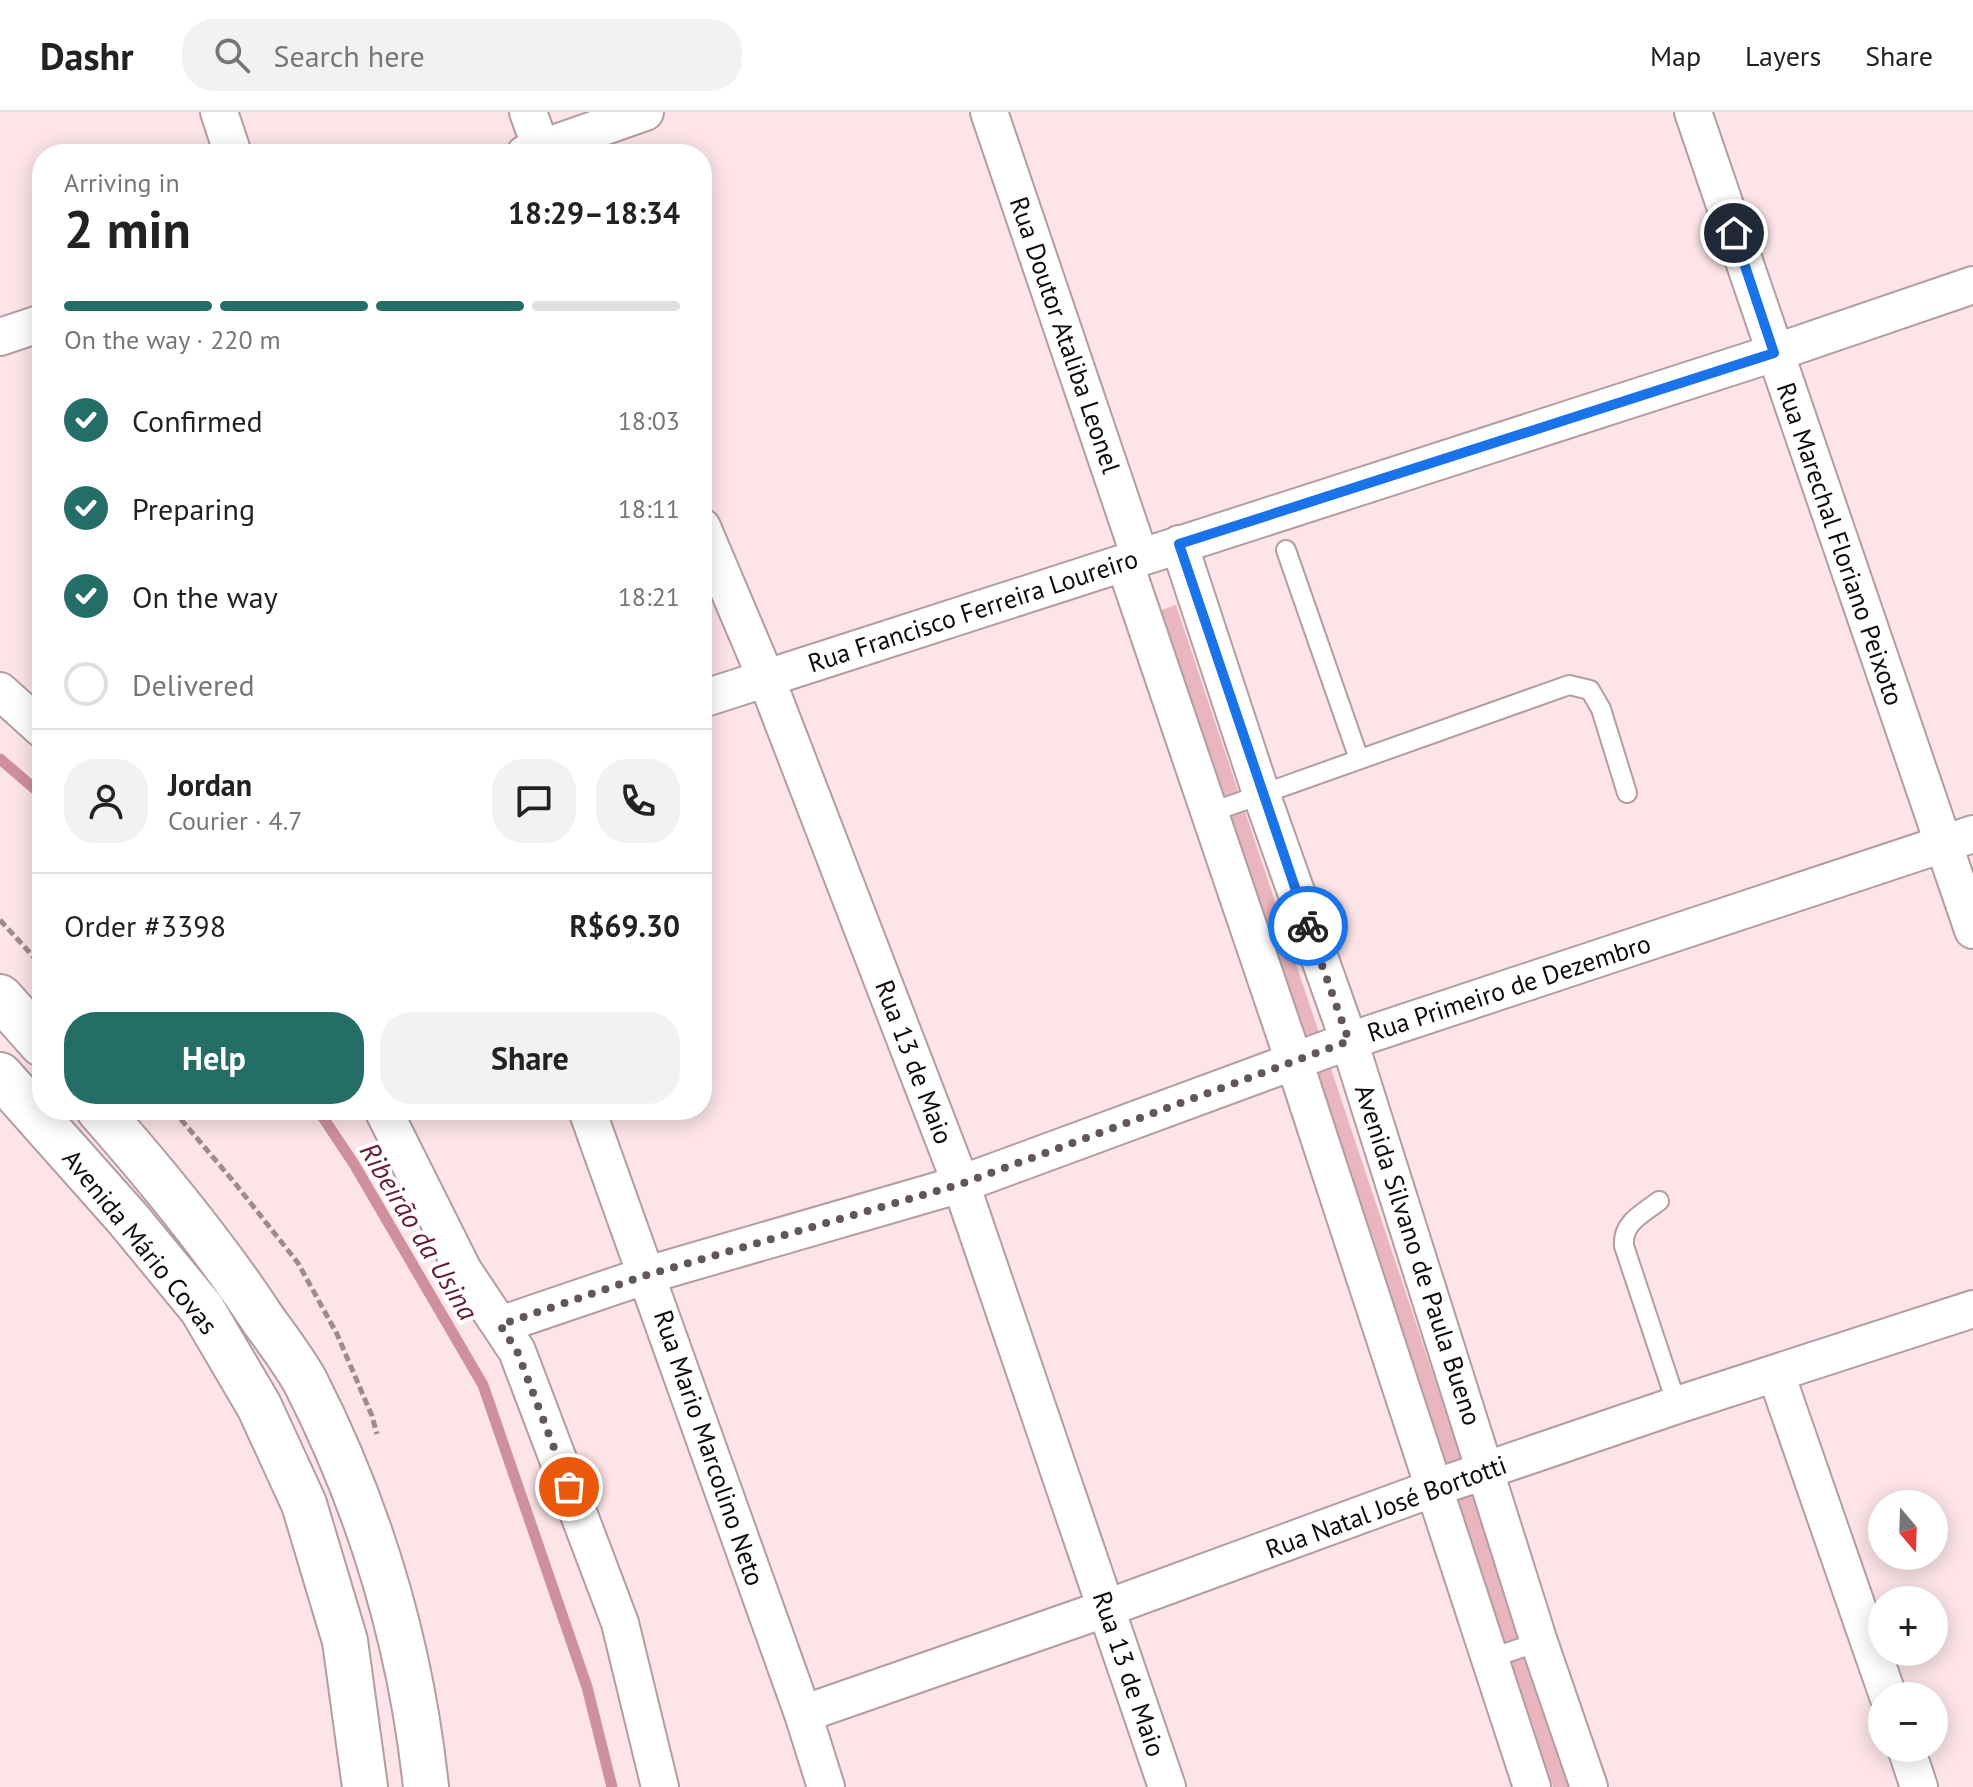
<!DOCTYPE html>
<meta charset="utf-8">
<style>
body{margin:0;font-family:"PT Sans",sans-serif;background:#f2f2f2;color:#222;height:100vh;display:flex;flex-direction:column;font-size:30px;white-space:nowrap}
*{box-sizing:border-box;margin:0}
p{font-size:26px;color:#767676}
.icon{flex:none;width:44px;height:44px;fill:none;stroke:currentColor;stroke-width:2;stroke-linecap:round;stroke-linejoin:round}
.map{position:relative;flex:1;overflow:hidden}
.sheet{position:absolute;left:32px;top:32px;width:680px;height:976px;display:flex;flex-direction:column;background:#fff;border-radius:32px;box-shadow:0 4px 20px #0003}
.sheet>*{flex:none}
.needle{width:52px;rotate:161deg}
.tools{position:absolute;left:1868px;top:1378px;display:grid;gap:16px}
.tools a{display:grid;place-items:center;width:80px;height:80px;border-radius:50%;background:#fff;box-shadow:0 4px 20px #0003;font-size:40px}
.pin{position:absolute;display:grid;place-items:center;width:68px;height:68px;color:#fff;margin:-34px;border:4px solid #fff;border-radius:50%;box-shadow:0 2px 8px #0007}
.courier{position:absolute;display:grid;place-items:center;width:80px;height:80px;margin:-40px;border:6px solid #1a73e8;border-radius:50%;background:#fff;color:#222;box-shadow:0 2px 10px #0007}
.overview em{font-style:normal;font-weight:700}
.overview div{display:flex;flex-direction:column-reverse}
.overview{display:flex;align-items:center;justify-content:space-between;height:136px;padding:0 32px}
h1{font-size:52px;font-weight:700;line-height:60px}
.bar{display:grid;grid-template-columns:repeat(4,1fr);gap:12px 8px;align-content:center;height:96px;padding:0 32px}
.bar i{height:10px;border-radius:6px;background:#e0e0e0}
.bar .active{background:#256e68}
.bar p{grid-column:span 4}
.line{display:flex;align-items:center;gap:20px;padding:0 32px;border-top:2px solid #e0e0e0}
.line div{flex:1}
.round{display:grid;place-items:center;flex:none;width:84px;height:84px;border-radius:32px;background:#f2f2f2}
ol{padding:0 32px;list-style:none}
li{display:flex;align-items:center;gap:24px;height:88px}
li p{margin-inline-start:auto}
li .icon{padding:8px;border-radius:50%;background:#256e68;color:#fff;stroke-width:4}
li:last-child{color:#767676}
li i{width:44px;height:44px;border:4px solid #e0e0e0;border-radius:50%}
.cta{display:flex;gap:16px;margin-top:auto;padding:16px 32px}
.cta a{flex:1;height:92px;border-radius:32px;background:#256e68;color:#fff;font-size:32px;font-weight:700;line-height:92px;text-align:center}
.cta a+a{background:#f2f2f2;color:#222}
header{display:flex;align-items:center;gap:48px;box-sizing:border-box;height:112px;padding:0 40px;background:#fff;border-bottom:2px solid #e0e0e0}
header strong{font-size:38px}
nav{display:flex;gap:44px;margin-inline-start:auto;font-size:28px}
.search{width:560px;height:72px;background:#f2f2f2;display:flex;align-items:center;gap:20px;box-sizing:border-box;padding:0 28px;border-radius:32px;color:#767676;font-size:30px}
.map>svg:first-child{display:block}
</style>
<header>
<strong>Dashr</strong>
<div class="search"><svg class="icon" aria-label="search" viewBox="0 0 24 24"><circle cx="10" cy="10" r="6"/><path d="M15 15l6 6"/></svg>Search here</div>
<nav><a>Map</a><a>Layers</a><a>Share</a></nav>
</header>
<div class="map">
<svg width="1973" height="1675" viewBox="0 0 1973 1675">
<rect width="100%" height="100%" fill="#fce4e8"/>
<!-- green -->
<path fill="#e9b5be" d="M1176,493l395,1182h-18l-398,-1175z"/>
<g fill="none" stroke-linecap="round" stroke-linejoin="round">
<!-- stream -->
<path stroke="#ce909c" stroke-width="11" d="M0,647l42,36
M318,998l36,54 129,221 104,302 25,100"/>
<defs>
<path id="lane" d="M1286,438l73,209
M1209,701l360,-128 21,5 11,19 26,84
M1659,1089c-17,13 -37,22 -35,45l53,159
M1488,1547l51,-17"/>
<path id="street" d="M219,0l14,42
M528,0l15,42
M989,0l151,445
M1693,0l280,818
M525,42l120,-42
M0,225l42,-14
M702,415l64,151 195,506 206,603
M1179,432l83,252 87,245 190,601 50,145
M1125,452l169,497 238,726
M0,579l42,38
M702,587l1072,-346 199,-68
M383,998l80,160 54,81 103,272 40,164
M587,998l216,604 23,73
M500,1213l147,-50 314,-91 388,-143 624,-207
M1776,1262l112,322
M803,1602l304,-106 327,-120 243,-83 296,-96
M1906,1636l13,39"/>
<path id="secondary" d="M0,885l42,47
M0,963l128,144 74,90 57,97 45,98 41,137 20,146
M99,998c59,67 116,136 165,211 14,19 29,39 41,60 65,127 106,265 121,406"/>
</defs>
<!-- lane casing -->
<use href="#lane" stroke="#b39da1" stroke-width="22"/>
<!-- street casing -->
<use href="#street" stroke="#b39da1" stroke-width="40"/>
<!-- secondary casing -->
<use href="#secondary" stroke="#b39da1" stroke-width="48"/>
<!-- path -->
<path stroke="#9d8c8f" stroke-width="5" stroke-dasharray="8 4" stroke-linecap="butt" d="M0,808l42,46
M173,998l61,72 64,81 39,71 35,82 5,18"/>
<!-- lane -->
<use href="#lane" stroke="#fff" stroke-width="18"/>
<!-- street -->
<use href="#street" stroke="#fff" stroke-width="36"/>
<!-- secondary -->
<use href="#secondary" stroke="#fff" stroke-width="44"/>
</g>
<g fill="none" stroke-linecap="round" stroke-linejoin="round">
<!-- done -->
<path stroke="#635658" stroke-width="8" stroke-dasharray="0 14.4" d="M569,1375l-52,-136 -17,-26 147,-50 314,-91 388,-143 -41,-115"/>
<!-- route -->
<path stroke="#1a73e8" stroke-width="10" d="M1308,814l-129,-382 595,-191 -40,-120"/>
</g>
<g text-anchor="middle" stroke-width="8" stroke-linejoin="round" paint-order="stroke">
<!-- street labels -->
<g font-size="26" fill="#110a0b" stroke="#fff">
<text transform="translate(1065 223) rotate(71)" y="9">Rua Doutor Ataliba Leonel</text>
<text transform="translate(1840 432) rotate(71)" y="9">Rua Marechal Floriano Peixoto</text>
<text transform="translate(973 499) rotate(-18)" y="9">Rua Francisco Ferreira Loureiro</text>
<text transform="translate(1509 876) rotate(-18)" y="9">Rua Primeiro de Dezembro</text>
<text transform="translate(914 950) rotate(69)" y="9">Rua 13 de Maio</text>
<text transform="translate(140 1130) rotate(51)" y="9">Avenida Mário Covas</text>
<text transform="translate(1418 1143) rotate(72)" y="9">Avenida Silvano de Paula Bueno</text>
<text transform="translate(709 1336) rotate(71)" y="9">Rua Mario Marcolino Neto</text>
<text transform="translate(1386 1395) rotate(-20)" y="9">Rua Natal José Bortotti</text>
<text transform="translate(1129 1562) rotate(71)" y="9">Rua 13 de Maio</text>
</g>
<!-- water labels -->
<g font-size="28" font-style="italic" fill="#661c32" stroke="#fff">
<text transform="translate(419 1119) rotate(59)" y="10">Ribeirão da Usina</text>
</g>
</g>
</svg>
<div class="tools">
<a><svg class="needle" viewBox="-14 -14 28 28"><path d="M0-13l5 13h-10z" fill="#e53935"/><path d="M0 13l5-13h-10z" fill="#767676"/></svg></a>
<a>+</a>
<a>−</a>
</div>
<div class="pin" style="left:569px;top:1375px;background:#ea580c"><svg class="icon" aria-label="bag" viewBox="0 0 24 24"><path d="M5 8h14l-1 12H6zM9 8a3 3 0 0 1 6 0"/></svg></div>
<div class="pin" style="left:1734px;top:121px;background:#1f2937"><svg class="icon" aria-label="home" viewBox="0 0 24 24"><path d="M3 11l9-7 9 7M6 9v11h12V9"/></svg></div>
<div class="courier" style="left:1308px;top:814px"><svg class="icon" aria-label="bike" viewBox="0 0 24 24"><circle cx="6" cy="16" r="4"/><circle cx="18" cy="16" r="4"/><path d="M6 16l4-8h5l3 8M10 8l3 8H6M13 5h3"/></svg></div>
<section class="sheet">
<div class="overview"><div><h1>2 min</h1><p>Arriving in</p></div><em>18:29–18:34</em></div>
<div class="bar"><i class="active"></i><i class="active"></i><i class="active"></i><i></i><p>On the way · 220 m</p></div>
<ol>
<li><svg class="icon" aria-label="check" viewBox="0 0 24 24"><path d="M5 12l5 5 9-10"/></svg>Confirmed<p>18:03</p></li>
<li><svg class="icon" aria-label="check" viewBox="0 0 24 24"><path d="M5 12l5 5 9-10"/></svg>Preparing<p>18:11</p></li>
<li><svg class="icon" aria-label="check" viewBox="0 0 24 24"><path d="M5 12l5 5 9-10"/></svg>On the way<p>18:21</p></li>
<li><i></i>Delivered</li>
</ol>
<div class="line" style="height:144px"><a class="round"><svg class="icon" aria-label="person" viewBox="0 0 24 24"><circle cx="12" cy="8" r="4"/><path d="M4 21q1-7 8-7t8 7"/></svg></a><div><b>Jordan</b><p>Courier · 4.7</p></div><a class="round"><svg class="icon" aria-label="chat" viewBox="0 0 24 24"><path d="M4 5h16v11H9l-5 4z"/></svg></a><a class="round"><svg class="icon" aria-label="phone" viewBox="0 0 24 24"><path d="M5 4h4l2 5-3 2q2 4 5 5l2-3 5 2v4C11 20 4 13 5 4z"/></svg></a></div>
<div class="line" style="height:104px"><div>Order #3398</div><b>R$69.30</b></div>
<div class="cta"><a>Help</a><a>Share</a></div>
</section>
</div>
